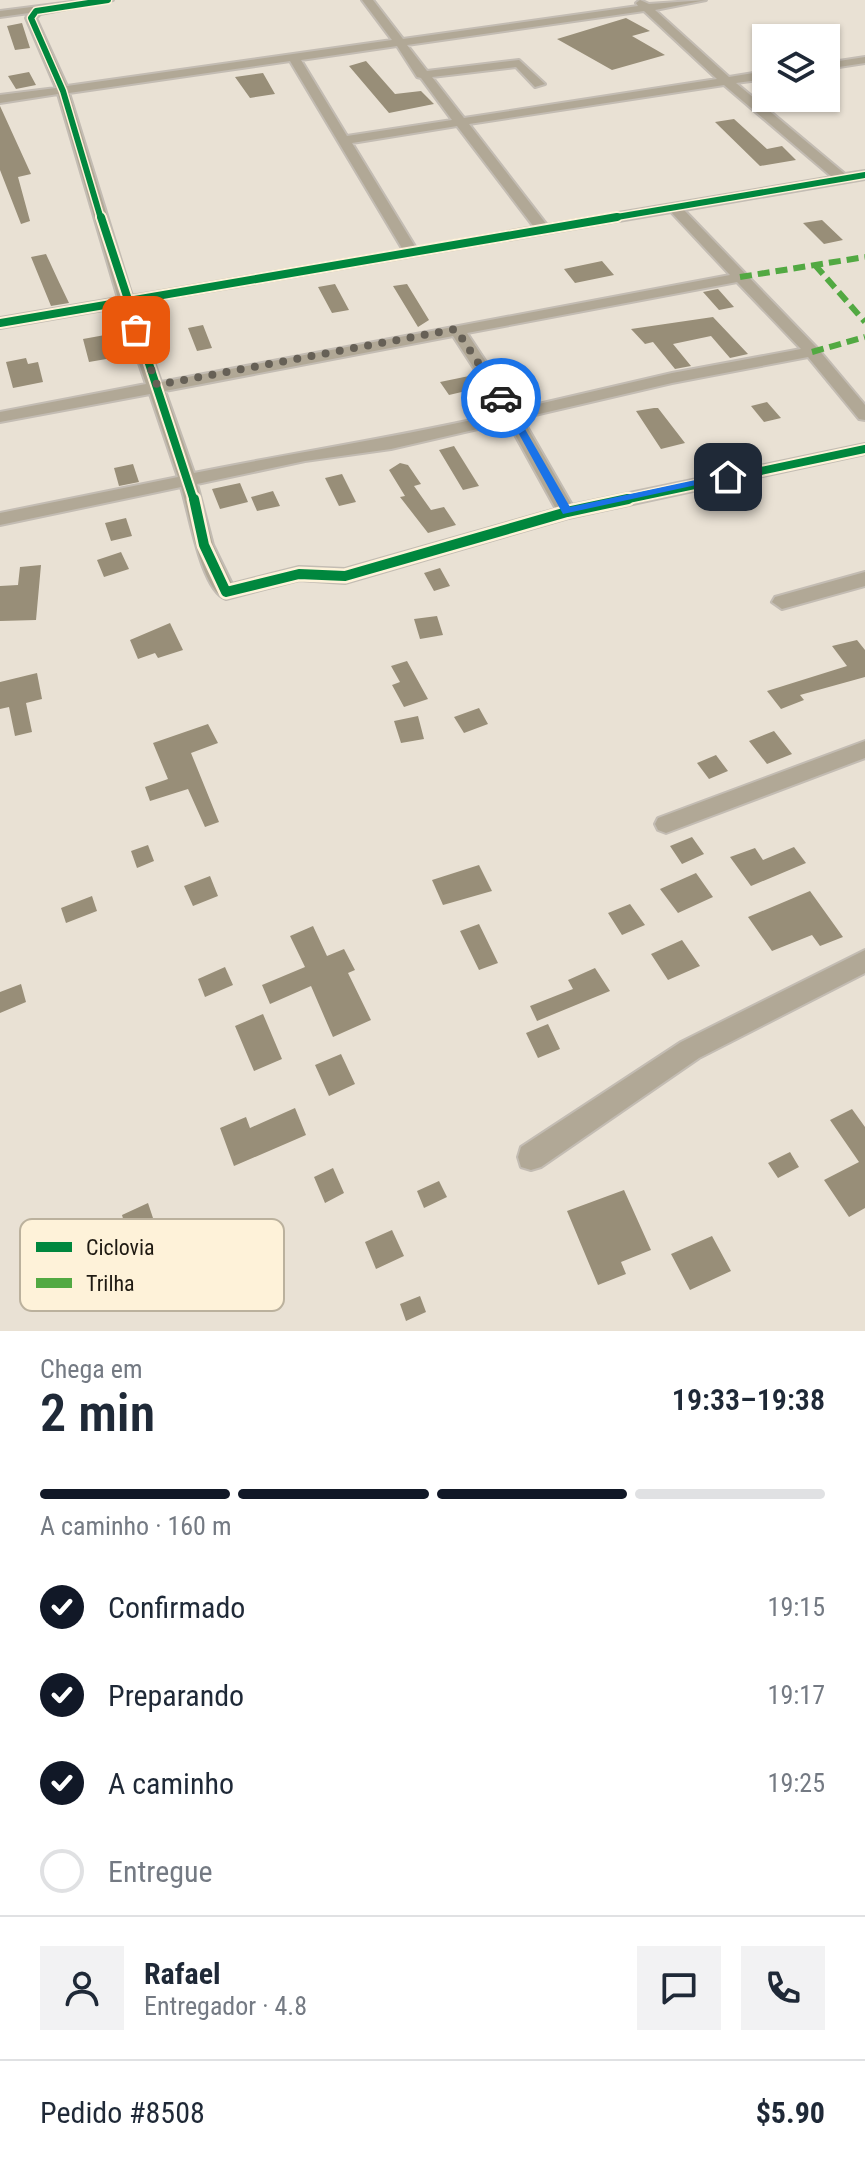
<!DOCTYPE html>
<html lang="pt">
<meta charset="utf-8">
<style>
body{margin:0;font-family:"Roboto Condensed",sans-serif;background:#f2f2f3;color:#1f2937;height:100vh;display:flex;flex-direction:column;font-size:30px;white-space:nowrap}
*{box-sizing:border-box;margin:0}
p{font-size:26px;color:#747a83}
.icon{flex:none;width:44px;height:44px;fill:none;stroke:currentColor;stroke-width:2;stroke-linecap:round;stroke-linejoin:round}
.map{position:relative;height:1331px;overflow:hidden}
.drawer{display:flex;flex-direction:column;background:#fff;flex:1}
.drawer>*{flex:none}
.buttons{position:absolute;left:752px;top:24px;display:grid;gap:16px}
.buttons a{display:grid;place-items:center;width:88px;height:88px;border-radius:0px;background:#fff;box-shadow:0 2px 6px #0004;font-size:40px}
.pin{position:absolute;display:grid;place-items:center;width:68px;height:68px;color:#fff;margin:-34px;border-radius:16px;box-shadow:0 4px 12px #0006}
.courier{position:absolute;display:grid;place-items:center;width:80px;height:80px;margin:-40px;border:6px solid #1a73e8;border-radius:50%;background:#fff;color:#222;box-shadow:0 2px 10px #0007}
.summary em{font-style:normal;font-weight:600}
.summary div{display:flex;flex-direction:column-reverse}
.summary{display:flex;align-items:center;justify-content:space-between;height:136px;padding:0 40px}
h1{font-size:52px;font-weight:600;line-height:60px}
.bar{display:grid;grid-template-columns:repeat(4,1fr);gap:12px 8px;align-content:center;height:96px;padding:0 40px}
.bar i{height:10px;border-radius:6px;background:#e0e1e3}
.bar .on{background:#111827}
.bar p{grid-column:span 4}
.line{display:flex;align-items:center;gap:20px;padding:0 40px;border-top:2px solid #e0e1e3}
.line div{flex:1}
.round{display:grid;place-items:center;flex:none;width:84px;height:84px;border-radius:0px;background:#f2f2f3}
ol{padding:0 40px;list-style:none}
li{display:flex;align-items:center;gap:24px;height:88px}
li p{margin-inline-start:auto}
li .icon{padding:8px;border-radius:50%;background:#111827;color:#fff;stroke-width:4}
li:last-child{color:#747a83}
li i{width:44px;height:44px;border:4px solid #e0e1e3;border-radius:50%}
.map>svg:first-child{display:block}
</style>
<div class="map">
<svg width="865" height="1331" viewBox="0 0 865 1331">
<rect width="100%" height="100%" fill="#e9e1d4"/>
<!-- building -->
<path fill="#988e78" d="M626,18l24,13 -18,5 33,19 -53,15 -55,-31z
M22,23l8,25 -15,2 -8,-24z
M366,61l29,33 26,-3 13,13 -45,9 -40,-47z
M29,72l7,13 -20,4 -8,-13z
M263,73l12,21 -25,4 -15,-21z
M0,106l31,68 -13,3 12,44 -9,3 -21,-54z
M734,119l33,30 15,-3 14,14 -36,6 -45,-44z
M822,220l21,20 -19,4 -21,-21z
M46,254l12,26 11,23 -18,3 -20,-49z
M602,261l12,14 -39,8 -11,-14z
M335,284l14,26 -17,3 -14,-26z
M407,284l22,36 -11,7 -25,-41z
M718,289l16,18 -15,3 -16,-18z
M713,317l35,37 -18,4 -19,-22 -38,8 18,22 -16,3 -22,-27 -8,2 -14,-15z
M203,325l9,23 -15,3 -9,-23z
M105,335l7,23 -23,4 -6,-23z
M26,358l2,6 10,-2 5,20 -30,6 -7,-26z
M474,375l9,12 -34,8 -9,-13z
M767,402l14,16 -17,4 -13,-16z
M654,408h4l27,35 -24,6 -25,-38z
M454,446l25,40 -16,4 -24,-40z
M400,463l8,2 13,19 -7,2 17,24 13,-3 12,18 -28,8 -28,-36 5,-1 -16,-26z
M133,464l6,18 -20,4 -5,-18z
M342,474l14,28 -17,4 -14,-28z
M240,483l8,19 -28,7 -8,-20z
M273,491l7,15 -23,5 -6,-14z
M126,518l6,18 -21,5 -6,-18z
M121,552l8,17 -25,8 -7,-17z
M41,565l-5,55 -36,1v-35l18,-1 2,-18z
M440,568l10,18 -16,5 -10,-18z
M437,616l6,19 -23,4 -6,-20z
M170,623l13,27 -25,8 -3,-5 -17,6 -8,-19z
M857,640l8,10v27l-65,18 4,5 -23,9 -14,-18 80,-25 -15,-20z
M407,661l21,38 -24,8 -12,-22 8,-3 -9,-16z
M37,673l5,26 -16,4 6,29 -17,4 -6,-29 -9,2v-27z
M479,708l9,16 -24,9 -10,-16z
M418,716l6,23 -23,4 -7,-22z
M208,724l10,19 -27,10 28,69 -14,5 -17,-38 -38,12 -5,-14 23,-8 -15,-36z
M774,731l18,23 -25,10 -18,-23z
M716,755l12,16 -19,8 -12,-16z
M692,837l12,17 -22,10 -12,-18z
M148,845l6,16 -17,7 -6,-17z
M794,847l12,16 -55,23 -21,-29 25,-9 8,12z
M479,865l13,26 -49,14 -11,-25z
M696,873l17,24 -35,16 -18,-24z
M210,876l8,20 -25,10 -9,-20z
M810,891l33,46 -23,9 -8,-11 -40,16 -24,-34z
M92,896l5,15 -31,12 -5,-15z
M630,904l15,21 -23,10 -14,-22z
M479,924l19,39 -19,7 -19,-39z
M313,926l14,30 17,-7 11,21 -7,3 23,47 -38,17 -22,-51 -41,18 -8,-19 43,-18 -15,-31z
M682,940l18,26 -32,14 -17,-26z
M225,967l8,18 -28,12 -7,-18z
M595,968l15,23 -73,30 -7,-15 43,-17 -5,-9z
M21,984l5,18 -26,11v-21z
M263,1014l19,45 -28,12 -19,-45z
M548,1024l12,25 -22,9 -12,-25z
M341,1054l14,30 -26,12 -14,-31z
M295,1108l11,27 -72,31 -14,-38 26,-11 4,11z
M852,1109l13,18v81l-16,9 -25,-37 35,-18 -29,-42z
M790,1152l9,15 -21,11 -10,-15z
M333,1168l11,25 -19,10 -11,-26z
M439,1181l8,16 -23,11 -7,-17z
M624,1190l27,60 -30,12 5,12 -28,11 -31,-74z
M148,1203l8,24 -27,13 -7,-25z
M392,1230l12,26 -28,13 -11,-27z
M712,1236l19,35 -41,19 -19,-36z
M420,1296l6,16 -20,9 -6,-17z"/>
<g fill="none" stroke-linecap="round" stroke-linejoin="round">
<defs>
<path id="minor" d="M87,0h26l-73,14 -4,4 31,68 325,-46 -30,-40h11l30,39 235,-33 -2,-3 4,-3 9,4 57,-4 -51,10 74,67 37,-6v8l-30,4 109,91 20,-3v8l-181,31 134,139 47,56v15l-6,-1 -51,-62 -136,26 -150,35 50,87 293,-61v10l-297,64 -223,65 -46,-3 -73,19c-25,-8 -37,-88 -45,-112l-181,38v-12l178,-36 -28,-83 -150,28v-10l146,-28 -26,-77 -120,21v-10l118,-20 -60,-204 -58,9v-8l56,-7 -30,-70 3,-5 -29,4v-6zM644,11l73,68 -253,39 -32,-41 84,-10 19,20 10,-3 -26,-24 -92,11 -20,-26zM397,46l20,31 4,1 31,42 -105,16 -46,-76zM290,61l113,189 -271,46 -63,-203zM724,85l108,92 -285,48 -78,-101zM457,126l77,101 -118,21 -64,-105zM671,212l59,63 -569,107 -27,-78zM737,282l64,67 -129,24 -155,36 -50,-76zM453,336l50,77c-103,24 -206,39 -309,60l-29,-82zM508,422l48,87 -211,60 -46,-2 -67,17 -19,-39 -16,-61 108,-23 86,-12z
M865,57v6l-39,6v-6z
M865,572v14l-83,23 -10,-7 3,-5z
M865,741v17l-199,75 -8,-3 -3,-6 3,-6z
M865,950v23l-166,85 -158,109 -10,3 -10,-3 -3,-10 3,-10 160,-105z"/>
</defs>
<!-- minor casing -->
<use href="#minor" stroke="#c3bcb3" stroke-width="4"/>
<!-- minor -->
<use href="#minor" fill="#b1a896" fill-rule="evenodd"/>
<!-- quiet -->
<path stroke="#52a942" stroke-width="6" stroke-dasharray="12 6" stroke-linecap="butt" d="M815,265l50,57
M740,277l125,-20
M812,352l53,-15"/>
<defs>
<path id="cycleway-far2" d="M101,219l-38,-128 -32,-73 5,-7 72,-11
M605,219l260,-44"/>
<path id="cycleway-far1" d="M101,217l93,284
M0,323l617,-106
M619,501l246,-52"/>
<path id="cycleway" d="M194,499l10,46 22,47 73,-18 46,2 222,-64 61,-13"/>
</defs>
<!-- cycleway-far2 casing -->
<use href="#cycleway-far2" stroke="#fef2d9" stroke-width="9"/>
<!-- cycleway-far1 casing -->
<use href="#cycleway-far1" stroke="#fef2d9" stroke-width="12"/>
<!-- cycleway casing -->
<use href="#cycleway" stroke="#fef2d9" stroke-width="15"/>
<!-- cycleway-far2 -->
<use href="#cycleway-far2" stroke="#00873e" stroke-width="6"/>
<!-- cycleway-far1 -->
<use href="#cycleway-far1" stroke="#00873e" stroke-width="8"/>
<!-- cycleway -->
<use href="#cycleway" stroke="#00873e" stroke-width="10"/>
</g>
<!-- route -->
<path fill="#1a73e8" d="M498,396l9,2 63,109 158,-34 5,4 -170,37z"/>
<g fill="none" stroke-linecap="round" stroke-linejoin="round">
<!-- done -->
<path stroke="#666056" stroke-width="8" stroke-dasharray="0 14.4" d="M136,330l21,55 299,-56 45,69"/>
</g>
<!-- legend -->
<rect x="20" y="1219" width="264" height="92" rx="12" fill="#fef2d9" stroke="#bbb19d" stroke-width="2"/>
<rect x="36" y="1242" width="36" height="10" fill="#00873e"/>
<rect x="36" y="1278" width="36" height="10" fill="#52a942"/>
<g font-size="22" fill="#1f1a12">
<text x="86" y="1255">Ciclovia</text>
<text x="86" y="1291">Trilha</text>
</g>
</svg>
<div class="buttons">
<a><svg class="icon" aria-label="layers" viewBox="0 0 24 24"><path d="M12 4l9 5-9 5-9-5zM3 14l9 5 9-5"/></svg></a>
</div>
<div class="pin" style="left:136px;top:330px;background:#ea580c"><svg class="icon" aria-label="bag" viewBox="0 0 24 24"><path d="M5 8h14l-1 12H6zM9 8a3 3 0 0 1 6 0"/></svg></div>
<div class="pin" style="left:728px;top:477px;background:#1f2937"><svg class="icon" aria-label="home" viewBox="0 0 24 24"><path d="M3 11l9-7 9 7M6 9v11h12V9"/></svg></div>
<div class="courier" style="left:501px;top:398px"><svg class="icon" aria-label="car" viewBox="0 0 24 24"><path d="M5 17H2v-5l4-1 3-4h7l3 4 3 1v5h-3M9 17h6M6 11h13"/><circle cx="7" cy="17" r="2"/><circle cx="17" cy="17" r="2"/></svg></div>
</div>
<section class="drawer">
<div class="summary"><div><h1>2 min</h1><p>Chega em</p></div><em>19:33–19:38</em></div>
<div class="bar"><i class="on"></i><i class="on"></i><i class="on"></i><i></i><p>A caminho · 160 m</p></div>
<ol>
<li><svg class="icon" aria-label="check" viewBox="0 0 24 24"><path d="M5 12l5 5 9-10"/></svg>Confirmado<p>19:15</p></li>
<li><svg class="icon" aria-label="check" viewBox="0 0 24 24"><path d="M5 12l5 5 9-10"/></svg>Preparando<p>19:17</p></li>
<li><svg class="icon" aria-label="check" viewBox="0 0 24 24"><path d="M5 12l5 5 9-10"/></svg>A caminho<p>19:25</p></li>
<li><i></i>Entregue</li>
</ol>
<div class="line" style="height:144px"><a class="round"><svg class="icon" aria-label="person" viewBox="0 0 24 24"><circle cx="12" cy="8" r="4"/><path d="M4 21q1-7 8-7t8 7"/></svg></a><div><b>Rafael</b><p>Entregador · 4.8</p></div><a class="round"><svg class="icon" aria-label="chat" viewBox="0 0 24 24"><path d="M4 5h16v11H9l-5 4z"/></svg></a><a class="round"><svg class="icon" aria-label="phone" viewBox="0 0 24 24"><path d="M5 4h4l2 5-3 2q2 4 5 5l2-3 5 2v4C11 20 4 13 5 4z"/></svg></a></div>
<div class="line" style="height:104px"><div>Pedido #8508</div><b>$5.90</b></div>
</section>
